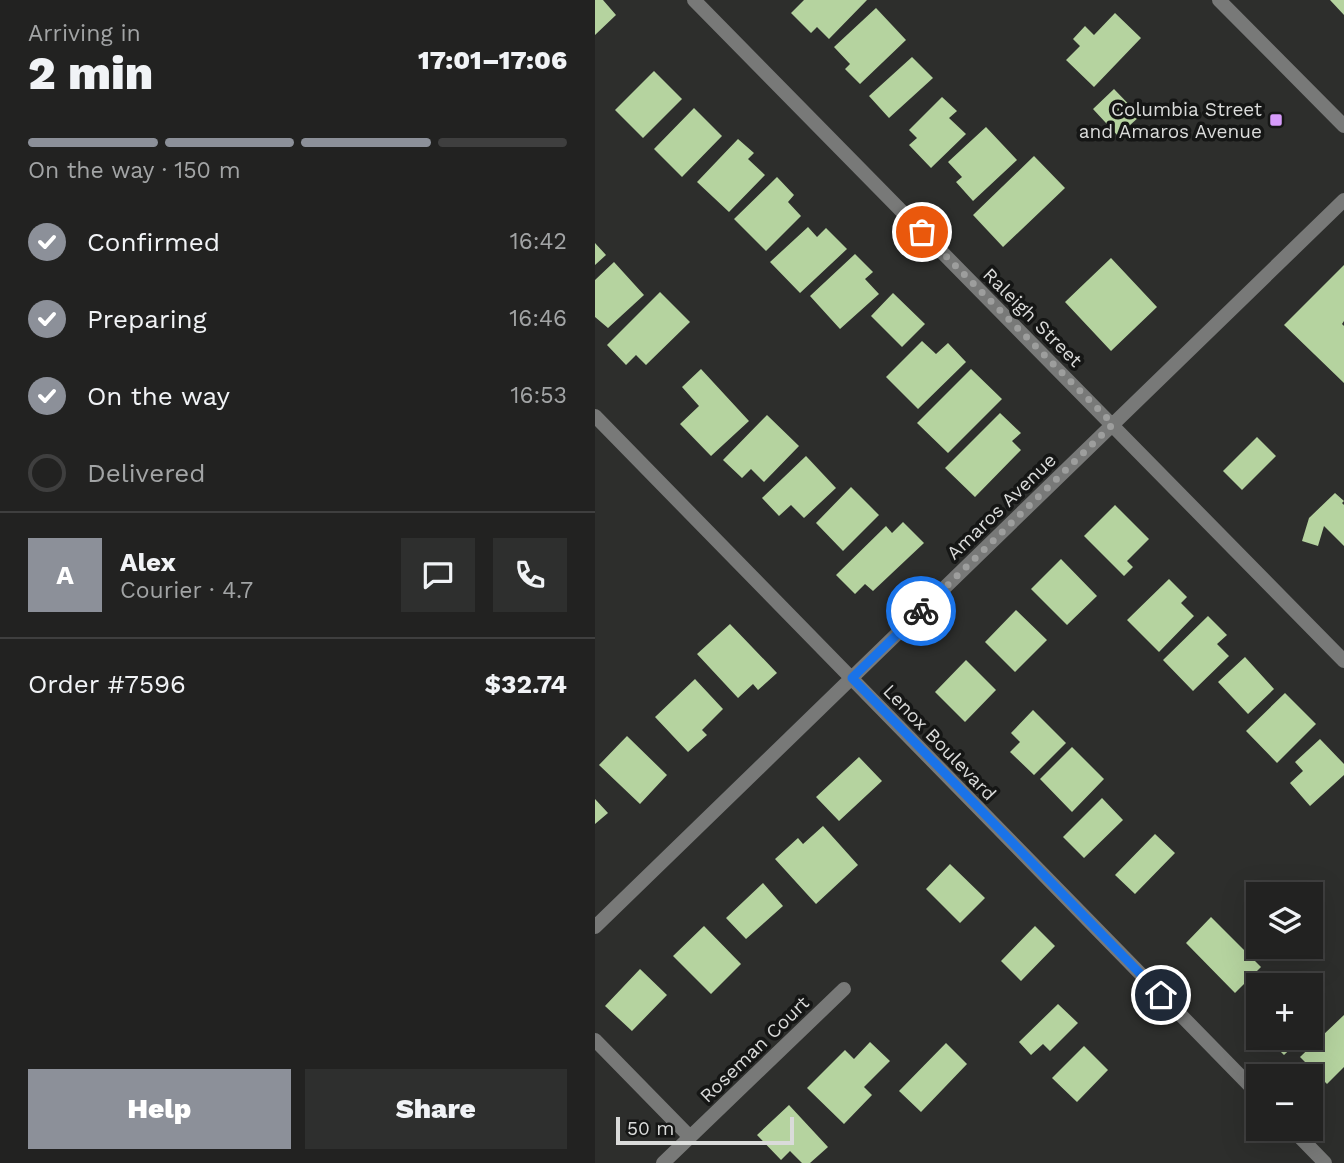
<!DOCTYPE html>
<meta charset="utf-8">
<style>
body{margin:0;font-family:"Work Sans",sans-serif;background:#2e2f2e;color:#f1f3f6;height:100vh;display:flex;flex-direction:column;font-size:26px;white-space:nowrap}
*{box-sizing:border-box;margin:0}
p{font-size:23px;color:#a2a4a5}
.icon{flex:none;width:38px;height:38px;fill:none;stroke:currentColor;stroke-width:2;stroke-linecap:round;stroke-linejoin:round}
.map{position:relative;flex:1;overflow:hidden}
.drawer{display:flex;flex-direction:column;background:#222221;width:595px}
.drawer>*{flex:none}
.controls{position:absolute;left:651px;top:882px;display:grid;gap:14px}
.controls a{display:grid;place-items:center;width:77px;height:77px;border-radius:0px;background:#222221;box-shadow:0 7px 28px #0002,0 0 0 2px #3f3f3f;font-size:35px}
.scale{position:absolute;left:21px;bottom:18px;width:178px;box-sizing:border-box;padding-left:7px;border:4px solid #dadbda;border-top:0;font-size:19px;line-height:24px;white-space:nowrap;color:#dadbda;-webkit-text-stroke:5px #151615;paint-order:stroke}
.pin{position:absolute;display:grid;place-items:center;width:60px;height:60px;color:#fff;margin:-30px;border:4px solid #fff;border-radius:50%;box-shadow:0 2px 7px #0007}
.courier{position:absolute;display:grid;place-items:center;width:70px;height:70px;margin:-35px;border:5px solid #1a73e8;border-radius:50%;background:#fff;color:#222;box-shadow:0 2px 9px #0007}
.head em{font-style:normal;font-weight:800}
.head div{display:flex;flex-direction:column-reverse}
.head{display:flex;align-items:center;justify-content:space-between;height:119px;padding:0 28px}
h1{font-size:46px;font-weight:800;line-height:52px}
.bar{display:grid;grid-template-columns:repeat(4,1fr);gap:10px 7px;align-content:center;height:84px;padding:0 28px}
.bar i{height:9px;border-radius:5px;background:#3f3f3f}
.bar .on{background:#8c9099}
.bar p{grid-column:span 4}
.line{display:flex;align-items:center;gap:18px;padding:0 28px;border-top:2px solid #3f3f3f}
.line div{flex:1}
.round{display:grid;place-items:center;flex:none;width:74px;height:74px;border-radius:0px;background:#2e2f2e}
ol{padding:0 28px;list-style:none}
li{display:flex;align-items:center;gap:21px;height:77px}
li p{margin-inline-start:auto}
li .icon{padding:7px;border-radius:50%;background:#8c9099;color:#fff;stroke-width:4}
li:last-child{color:#a2a4a5}
li i{width:38px;height:38px;border:4px solid #3f3f3f;border-radius:50%}
.button{display:flex;gap:14px;margin-top:auto;padding:14px 28px}
.button a{flex:1;height:80px;border-radius:0px;background:#8c9099;color:#fff;font-size:28px;font-weight:800;line-height:80px;text-align:center}
.button a+a{background:#2e2f2e;color:#f1f3f6}
main{display:flex;flex:1;min-height:0}
.map>svg:first-child{display:block}
</style>
<main>
<section class="drawer">
<div class="head"><div><h1>2 min</h1><p>Arriving in</p></div><em>17:01–17:06</em></div>
<div class="bar"><i class="on"></i><i class="on"></i><i class="on"></i><i></i><p>On the way · 150 m</p></div>
<ol>
<li><svg class="icon" aria-label="check" viewBox="0 0 24 24"><path d="M5 12l5 5 9-10"/></svg>Confirmed<p>16:42</p></li>
<li><svg class="icon" aria-label="check" viewBox="0 0 24 24"><path d="M5 12l5 5 9-10"/></svg>Preparing<p>16:46</p></li>
<li><svg class="icon" aria-label="check" viewBox="0 0 24 24"><path d="M5 12l5 5 9-10"/></svg>On the way<p>16:53</p></li>
<li><i></i>Delivered</li>
</ol>
<div class="line" style="height:126px"><b class="round" style="background:#8c9099;color:#fff">A</b><div><b>Alex</b><p>Courier · 4.7</p></div><a class="round"><svg class="icon" aria-label="chat" viewBox="0 0 24 24"><path d="M4 5h16v11H9l-5 4z"/></svg></a><a class="round"><svg class="icon" aria-label="phone" viewBox="0 0 24 24"><path d="M5 4h4l2 5-3 2q2 4 5 5l2-3 5 2v4C11 20 4 13 5 4z"/></svg></a></div>
<div class="line" style="height:91px"><div>Order #7596</div><b>$32.74</b></div>
<div class="button"><a>Help</a><a>Share</a></div>
</section>
<div class="map">
<svg width="749" height="1163" viewBox="0 0 749 1163">
<rect width="100%" height="100%" fill="#2d2e2c"/>
<!-- building -->
<path fill="#b5d39f" d="M0,0h8l13,15 -21,20z
M209,0h63l-38,39 -12,-12 -6,6 -20,-20z
M735,0h14v15z
M281,8l30,32 -46,44 -15,-15 5,-5 -16,-17z
M520,13l26,25 -47,49 -28,-27 14,-14 -7,-7 12,-13 9,9z
M317,57l21,21 -44,40 -20,-22z
M59,71l28,28 -39,39 -28,-28z
M519,89l26,27 -22,20 -25,-27z
M347,97l15,14 -8,7 17,16 -35,34 -22,-23 8,-7 -8,-8z
M99,108l28,28 -40,41 -28,-28z
M391,127l31,33 -44,41 -17,-19 6,-5 -14,-15z
M143,139l16,14 -6,6 17,16 -36,37 -32,-30z
M439,156l31,32 -62,59 -30,-32z
M182,177l17,18 -6,7 13,14 -35,35 -32,-32z
M213,227l9,10 9,-9 21,21 -47,44 -30,-31z
M0,243l11,12 -11,10z
M260,254l18,18 -8,7 14,15 -39,35 -30,-33z
M516,258l46,49 -46,44 -46,-49z
M19,262l30,33 -36,33 -13,-11v-37z
M749,265v56l-2,3 2,2v57l-60,-58z
M65,292l30,30 -44,43 -10,-10 -10,10 -19,-20z
M298,293l32,31 -23,23 -31,-31z
M327,341l14,13 12,-11 18,19 -48,47 -32,-32z
M106,369l48,52 -38,35 -31,-32 19,-18 -17,-19z
M376,369l31,30 -54,54 -31,-30z
M405,413l21,20 -9,8 9,9 -46,47 -30,-29z
M172,415l32,31 -35,36 -13,-13 -9,9 -19,-18z
M662,437l19,19 -34,34 -19,-19z
M211,456l30,32 -32,30 -13,-13 -12,11 -17,-18z
M256,487l28,28 -36,36 -27,-28z
M740,493l9,8 -2,2 2,2v41l-20,-20 -6,20 -16,-5 7,-23z
M520,505l34,34 -22,22 6,6 -9,9 -40,-40z
M308,522l21,21 -51,48 -8,-7 -10,10 -19,-19 50,-49 6,7z
M466,559l36,37 -30,29 -36,-36z
M574,579l18,18 -6,6 13,13 -35,36 -32,-32z
M421,610l31,30 -32,32 -30,-30z
M613,616l19,19 -10,9 12,12 -36,35 -30,-31z
M135,624l47,49 -19,17 -5,-6 -15,14 -41,-44z
M650,657l29,32 -26,25 -30,-32z
M371,660l30,30 -31,32 -30,-30z
M100,679l28,30 -21,21 5,5 -19,17 -33,-35z
M690,693l31,31 -39,39 -31,-32z
M438,710l33,33 -32,32 -24,-23 10,-10 -9,-9z
M32,736l40,39 -27,29 -41,-39z
M725,739l24,25v11l-34,31 -20,-23 13,-12 -8,-9z
M477,747l32,32 -32,33 -32,-33z
M264,757l23,24 -43,40 -23,-24z
M507,798l21,22 -39,38 -21,-21z
M0,799l13,14 -13,11z
M228,826l35,39 -42,39 -41,-45 23,-21 5,6z
M560,834l20,19 -40,41 -20,-19z
M355,864l35,34 -25,25 -34,-34z
M168,883l20,23 -37,33 -20,-21z
M616,917l50,50 -26,26 -49,-50z
M109,926l37,38 -30,30 -38,-38z
M440,926l20,20 -34,35 -20,-20z
M45,969l27,26 -35,36 -27,-25z
M463,1004l20,19 -28,28 -7,-7 -12,11 -12,-13z
M749,1015v52l-17,17 -27,-27z
M672,1038h35l-18,17z
M275,1042l20,19 -26,26 8,8 -28,29 -37,-36 38,-38 9,9z
M351,1043l21,21 -46,48 -22,-21z
M489,1046l24,24 -31,32 -25,-24z
M194,1105l39,42 -18,16h-8l-12,-12 -9,9 -24,-25z"/>
<g fill="none" stroke-linecap="round" stroke-linejoin="round">
<!-- minor -->
<path stroke="#787978" stroke-width="14" d="M99,0l650,661
M0,416l663,678
M0,927l749,-727
M0,1040l95,97
M697,1129l33,34
M68,1163l181,-174"/>
<!-- tertiary -->
<path stroke="#787978" stroke-width="14" d="M624,0l125,126"/>
</g>
<g fill="none" stroke-linecap="round" stroke-linejoin="round">
<!-- done -->
<path stroke="#9d9e9d" stroke-width="7" stroke-dasharray="0 12.6" d="M326,611l192,-187 -191,-192"/>
<!-- route -->
<path stroke="#1a73e8" stroke-width="9" d="M326,611l-69,67 309,317"/>
</g>
<!-- markers -->
<rect fill="#d69bfa" stroke="#151615" stroke-width="2.5" x="674" y="113" width="14" height="14" rx="3.5"/>
<g text-anchor="middle" stroke-width="7" stroke-linejoin="round" paint-order="stroke">
<!-- poi labels -->
<g font-size="19" fill="#dadbda" stroke="#151615" text-anchor="end">
<text x="667" y="116">Columbia Street<tspan x="667" dy="22">and Amaros Avenue</tspan></text>
</g>
<!-- street labels -->
<g font-size="19" fill="#dadbda" stroke="#151615">
<text transform="translate(438 317) rotate(45)" y="7">Raleigh Street</text>
<text transform="translate(406 506) rotate(-44)" y="7">Amaros Avenue</text>
<text transform="translate(345 742) rotate(46)" y="7">Lenox Boulevard</text>
<text transform="translate(159 1049) rotate(-44)" y="7">Roseman Court</text>
</g>
</g>
</svg>
<div class="controls">
<a><svg class="icon" aria-label="layers" viewBox="0 0 24 24"><path d="M12 4l9 5-9 5-9-5zM3 14l9 5 9-5"/></svg></a>
<a>+</a>
<a>−</a>
</div>
<div class="scale">50 m</div>
<div class="pin" style="left:327px;top:232px;background:#ea580c"><svg class="icon" aria-label="bag" viewBox="0 0 24 24"><path d="M5 8h14l-1 12H6zM9 8a3 3 0 0 1 6 0"/></svg></div>
<div class="pin" style="left:566px;top:995px;background:#1f2937"><svg class="icon" aria-label="home" viewBox="0 0 24 24"><path d="M3 11l9-7 9 7M6 9v11h12V9"/></svg></div>
<div class="courier" style="left:326px;top:611px"><svg class="icon" aria-label="bike" viewBox="0 0 24 24"><circle cx="6" cy="16" r="4"/><circle cx="18" cy="16" r="4"/><path d="M6 16l4-8h5l3 8M10 8l3 8H6M13 5h3"/></svg></div>
</div>
</main>
